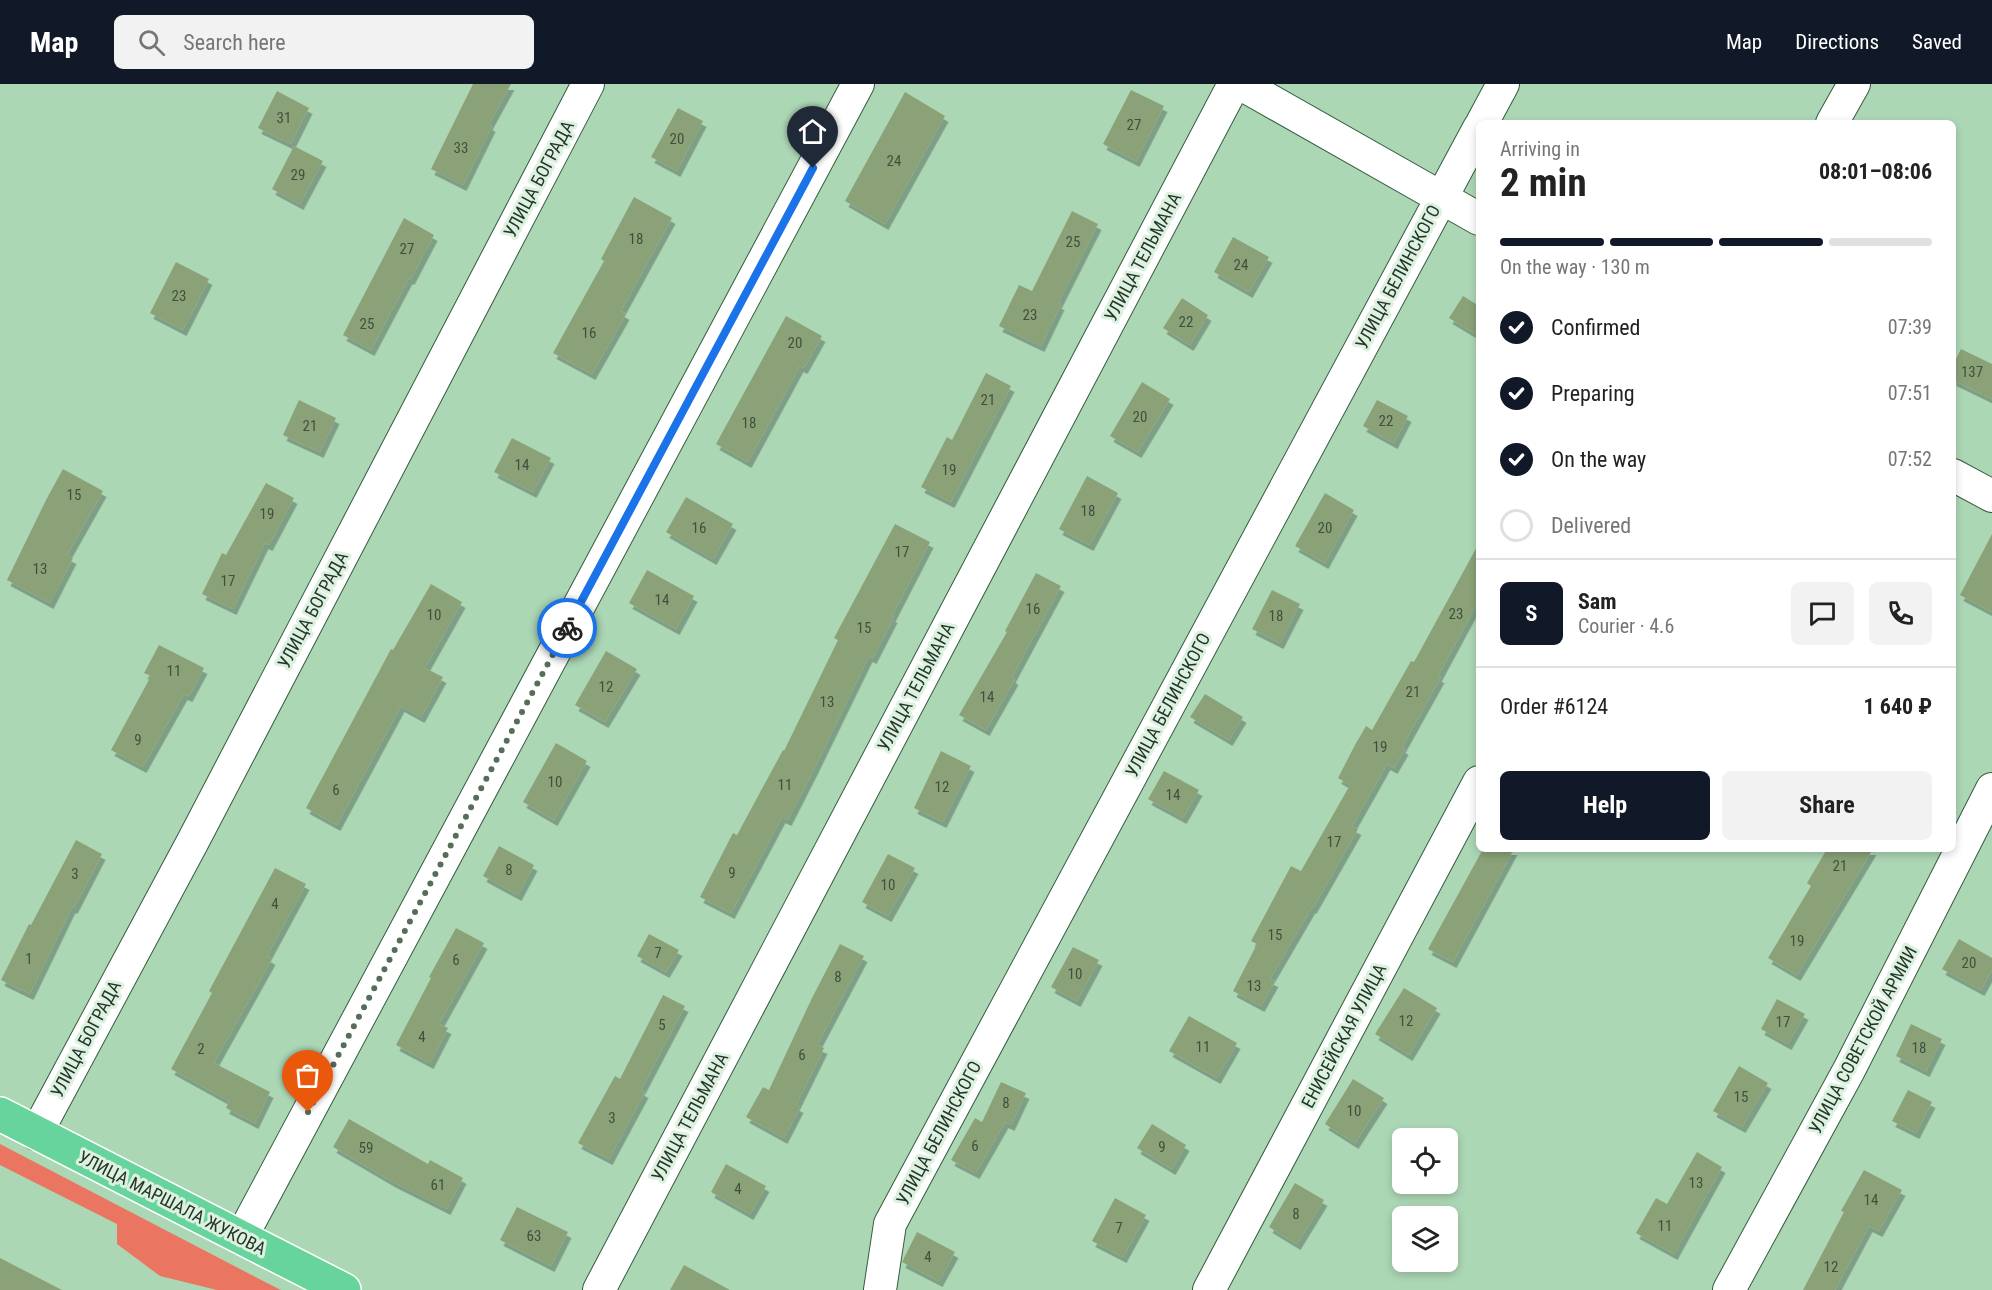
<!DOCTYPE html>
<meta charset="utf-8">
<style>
body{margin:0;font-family:"Roboto Condensed",sans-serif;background:#f2f2f2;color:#222;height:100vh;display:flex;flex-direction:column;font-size:22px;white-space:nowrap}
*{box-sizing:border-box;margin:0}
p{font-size:20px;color:#767676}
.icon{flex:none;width:33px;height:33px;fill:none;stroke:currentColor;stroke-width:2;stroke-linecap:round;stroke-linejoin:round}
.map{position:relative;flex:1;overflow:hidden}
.side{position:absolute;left:1476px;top:36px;width:480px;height:732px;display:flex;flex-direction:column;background:#fff;border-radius:9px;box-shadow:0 3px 9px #0003}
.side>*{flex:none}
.buttons{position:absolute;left:1392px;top:1044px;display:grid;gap:12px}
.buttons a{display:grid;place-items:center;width:66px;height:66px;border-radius:9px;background:#fff;box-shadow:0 3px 9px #0003;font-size:30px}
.pin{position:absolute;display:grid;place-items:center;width:51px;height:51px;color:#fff;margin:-62px -26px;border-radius:50% 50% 50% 0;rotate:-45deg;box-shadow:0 0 6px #0007}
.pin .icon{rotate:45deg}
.courier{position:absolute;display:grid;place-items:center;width:60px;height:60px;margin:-30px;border:4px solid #1a73e8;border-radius:50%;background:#fff;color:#222;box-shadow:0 2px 8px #0007}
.head em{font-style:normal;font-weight:700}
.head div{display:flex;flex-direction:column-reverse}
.head{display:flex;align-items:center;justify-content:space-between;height:102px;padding:0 24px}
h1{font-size:39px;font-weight:700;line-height:45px}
.bar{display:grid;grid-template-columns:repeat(4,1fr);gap:9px 6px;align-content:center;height:72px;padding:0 24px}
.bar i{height:8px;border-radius:4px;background:#e0e0e0}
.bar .active{background:#111827}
.bar p{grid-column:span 4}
.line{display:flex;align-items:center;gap:15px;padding:0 24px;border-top:2px solid #e0e0e0}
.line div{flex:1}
.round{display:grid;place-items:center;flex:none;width:63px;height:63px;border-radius:9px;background:#f2f2f2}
ol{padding:0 24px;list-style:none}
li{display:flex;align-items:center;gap:18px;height:66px}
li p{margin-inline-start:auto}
li .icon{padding:6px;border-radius:50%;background:#111827;color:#fff;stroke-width:4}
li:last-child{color:#767676}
li i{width:33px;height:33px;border:3px solid #e0e0e0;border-radius:50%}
.primary-button{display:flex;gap:12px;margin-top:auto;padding:12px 24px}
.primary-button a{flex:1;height:69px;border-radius:9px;background:#111827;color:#fff;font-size:24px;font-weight:700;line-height:69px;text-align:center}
.primary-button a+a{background:#f2f2f2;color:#222}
header{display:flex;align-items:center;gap:36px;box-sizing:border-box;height:84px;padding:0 30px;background:#111827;color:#fff}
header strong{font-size:28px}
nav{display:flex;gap:33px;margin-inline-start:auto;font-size:21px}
.search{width:420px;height:54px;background:#f2f2f2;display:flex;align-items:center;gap:15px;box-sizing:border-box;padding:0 21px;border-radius:9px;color:#767676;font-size:22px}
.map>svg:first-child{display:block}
</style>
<header>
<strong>Map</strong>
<div class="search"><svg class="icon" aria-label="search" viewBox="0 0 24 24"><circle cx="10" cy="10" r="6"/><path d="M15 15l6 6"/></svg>Search here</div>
<nav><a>Map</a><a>Directions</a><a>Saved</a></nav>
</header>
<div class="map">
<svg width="1992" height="1206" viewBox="0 0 1992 1206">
<defs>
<filter id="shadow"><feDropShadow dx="3.5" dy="6" stdDeviation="0" flood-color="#0004"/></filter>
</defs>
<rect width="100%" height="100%" fill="#acd7b5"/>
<!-- forest -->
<path fill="#ea7661" d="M0,1060l267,139 14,7h-64l-57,-14 -43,-32v-20l-117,-59z"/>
<!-- building -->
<path fill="#8ba278" filter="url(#shadow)" d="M473,0h38l-22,40 3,2 -29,59 -32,-16z
M1131,6l33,16 -28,55 -33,-17z
M277,7l32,17 -18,36 -33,-16z
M905,8l40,24 -60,108 -40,-23z
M678,24l25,13 -26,50 -26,-14z
M294,62l29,15 -23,43 -28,-15z
M634,113l38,21 -51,93 5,3 -34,60 -39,-21 51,-92 -3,-2z
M1072,127l26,13 -40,79 3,1 -20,42 -42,-20 20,-41 13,6z
M404,134l30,17 -23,44 -2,-1 -38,72 -28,-15z
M1233,153l36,20 -20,35 -35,-20z
M176,178l33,17 -26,51 -33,-17z
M1463,212l16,10v30l-30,-18z
M1182,214l26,17 -18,30 -27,-17z
M786,232l36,20 -18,32 -4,-2 -52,96 -32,-18z
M1961,265l31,15v35l-39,-19v-15z
M986,289l25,13 -60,116 -30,-15 26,-50 5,3z
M1142,298l28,17 -32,53 -28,-16z
M299,316l37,18 -16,34 -37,-17z
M1377,316l31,16 -14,27 -31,-17z
M512,354l39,20 -18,34 -39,-20z
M63,385l40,22 -36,64 6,3 -23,45 -43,-23 39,-80z
M1087,392l31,17 -28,52 -31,-16z
M266,399l28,15 -25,47 -4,-2 -32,66 -31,-15 20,-41 4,2z
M1325,409l29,17 -29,53 -30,-17z
M686,413l47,27 -20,35 -47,-27z
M895,440l35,18 -38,74 2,1 -21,41 -4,-2 -54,111 -27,53 -6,-3 -51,96 -31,-16 33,-64 4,2 46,-85 1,1 54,-111 -4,-2z
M1992,450v78l-32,-17z
M1479,459v57l-41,76 3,1 -39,70 3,2 -11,19 -7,-4 -35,62 6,3 -45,79 -1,-1 -42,72 5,2 -14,25 -28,-15 24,-47 -6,-3 40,-75 10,5 49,-86 -12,-7 17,-33 11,-19 6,4 39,-69 3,1z
M647,486l47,26 -18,33 -47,-26z
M1036,489l25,13 -49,91 3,2 -29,51 -27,-15 48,-83 -2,-1z
M431,500l31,18 -37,66 18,9 -22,40 -20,-11 -64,119 -31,-17 85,-159 2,1z
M1272,506l28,14 -20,39 -28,-14z
M159,561l45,23 -15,28 -5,-2 -41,73 -32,-17 40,-74 -7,-3z
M606,567l31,18 -32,53 -30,-17z
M1205,610l38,23 -14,23 -39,-23z
M556,659l31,18 -33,59 -31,-18z
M941,667l30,15 -28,56 -29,-14z
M1164,687l35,19 -16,28 -35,-19z
M76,756l26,14 -28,54 -2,-1 -42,87 -29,-14 28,-56 2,1z
M499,762l35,19 -16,30 -35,-19z
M1483,765h31l-61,113 -25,-13z
M1827,765h46l-76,126 -29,-17 43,-72 -4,-3z
M888,770l27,14 -27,48 -26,-14z
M275,784l31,16 -39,72 5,3 -58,104 56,29 -15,31 -29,-15 3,-7 -58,-32 41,-76 -3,-2z
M456,844l28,15 -45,81 9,4 -18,35 -34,-18 35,-67 -2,-1z
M649,850l30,16 -13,22 -29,-16z
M1959,855l33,19v12l-11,20 -39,-21z
M840,860l24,12 -47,89 7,3 -28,57 4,2 -16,31 -38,-21 17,-30 6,3 43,-92z
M1073,863l26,13 -22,41 -26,-14z
M1404,904l33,20 -28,47 -34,-21z
M663,911l22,11 -44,84 4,2 -36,67 -31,-16 37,-67 5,3z
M1777,915l28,15 -17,30 -27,-15z
M1189,932l48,27 -20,35 -48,-27z
M1911,940l31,15 -16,32 -30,-15z
M1739,982l29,17 -26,44 -29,-16z
M1353,995l31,19 -29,45 -30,-19z
M1001,998l25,11 -15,32 -6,-3 -29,51 -25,-13 24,-42 7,4z
M1908,1006l24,12 -16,31 -24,-12z
M349,1035l79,45 2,-4 33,18 -16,31 -54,-27 -60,-35z
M1152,1040l34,21 -14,24 -35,-21z
M1697,1068l25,15 -48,87 -38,-21 20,-35 11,6z
M726,1080l40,22 -16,28 -39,-22z
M1864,1086l38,20 -23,41 -10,-5 -34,64h-32l41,-78 -3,-1z
M1295,1099l29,17 -27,44 -28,-17z
M1115,1114l31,17 -23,42 -31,-16z
M517,1123l51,25 -17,34 -51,-26z
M917,1148l38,20 -16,29 -37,-19z
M0,1174l62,32h-62z
M684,1181l46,25h-60z"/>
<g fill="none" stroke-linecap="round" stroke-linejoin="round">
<defs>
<path id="street" d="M1241,0l238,135
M1482,39l21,-39
M1832,39l22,-39
M1953,391l39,21
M36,1050l156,-291 396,-759
M241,1154l617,-1154
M599,1206l635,-1206
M880,1206l10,-66 589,-1096
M1209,1206l270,-508
M1729,1206l120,-220 143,-281"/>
<path id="primary" d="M0,1030l344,176"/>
</defs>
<!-- street casing -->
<use href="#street" stroke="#355c3f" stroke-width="34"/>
<!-- primary casing -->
<use href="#primary" stroke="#fff" stroke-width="36"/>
<!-- street -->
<use href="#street" stroke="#fff" stroke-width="32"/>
<!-- primary -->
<use href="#primary" stroke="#67d39d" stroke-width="33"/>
</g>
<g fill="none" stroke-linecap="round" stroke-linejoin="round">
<!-- done -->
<path stroke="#546e5a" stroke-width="6" stroke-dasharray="0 10.8" d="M308,1028l259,-484"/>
<!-- route -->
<path stroke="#1a73e8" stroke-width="8" d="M567,544l246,-460"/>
</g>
<g text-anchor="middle" stroke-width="6" stroke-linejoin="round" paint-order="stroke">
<!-- number labels -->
<g font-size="15" fill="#3e513d">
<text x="284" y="39">31</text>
<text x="1134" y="46">27</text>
<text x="677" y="60">20</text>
<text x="461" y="69">33</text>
<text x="894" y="82">24</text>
<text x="298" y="96">29</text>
<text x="636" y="160">18</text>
<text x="1073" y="163">25</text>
<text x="407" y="170">27</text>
<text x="1241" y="186">24</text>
<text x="179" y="217">23</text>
<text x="1030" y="236">23</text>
<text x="1186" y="243">22</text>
<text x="367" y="245">25</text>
<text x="589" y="254">16</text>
<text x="795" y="264">20</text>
<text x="1972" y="293">137</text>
<text x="988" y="321">21</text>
<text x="1140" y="338">20</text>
<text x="1386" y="342">22</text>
<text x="749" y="344">18</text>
<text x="310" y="347">21</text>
<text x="522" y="386">14</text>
<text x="949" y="391">19</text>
<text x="74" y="416">15</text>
<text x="1088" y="432">18</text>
<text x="267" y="435">19</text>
<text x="699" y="449">16</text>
<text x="1325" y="449">20</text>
<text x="902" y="473">17</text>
<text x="40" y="490">13</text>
<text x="228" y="502">17</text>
<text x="662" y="521">14</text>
<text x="1033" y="530">16</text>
<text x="1456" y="535">23</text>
<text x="434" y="536">10</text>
<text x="1276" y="537">18</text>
<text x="864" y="549">15</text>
<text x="174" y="592">11</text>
<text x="606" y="608">12</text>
<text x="1413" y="613">21</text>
<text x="987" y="618">14</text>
<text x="827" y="623">13</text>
<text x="138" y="661">9</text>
<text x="1380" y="668">19</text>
<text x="555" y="703">10</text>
<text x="785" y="706">11</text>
<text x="942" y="708">12</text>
<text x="336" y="711">6</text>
<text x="1173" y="716">14</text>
<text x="1334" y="763">17</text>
<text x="1840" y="787">21</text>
<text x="509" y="791">8</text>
<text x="732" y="794">9</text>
<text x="75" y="795">3</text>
<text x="888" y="806">10</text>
<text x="275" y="825">4</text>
<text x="1275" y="856">15</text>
<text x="1797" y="862">19</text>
<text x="658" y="874">7</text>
<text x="29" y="880">1</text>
<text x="456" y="881">6</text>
<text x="1969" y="884">20</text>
<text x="1075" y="895">10</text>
<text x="838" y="898">8</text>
<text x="1254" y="907">13</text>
<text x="1406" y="942">12</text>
<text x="1783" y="943">17</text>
<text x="662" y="946">5</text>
<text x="422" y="958">4</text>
<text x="1203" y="968">11</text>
<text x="1919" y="969">18</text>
<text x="201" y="970">2</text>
<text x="802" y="976">6</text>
<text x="1741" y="1018">15</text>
<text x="1006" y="1024">8</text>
<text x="1354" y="1032">10</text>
<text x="612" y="1039">3</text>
<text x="975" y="1067">6</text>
<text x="1162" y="1068">9</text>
<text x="366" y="1069">59</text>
<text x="1696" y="1104">13</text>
<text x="438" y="1106">61</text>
<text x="738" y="1110">4</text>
<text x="1871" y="1121">14</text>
<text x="1296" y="1135">8</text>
<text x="1665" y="1147">11</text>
<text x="1119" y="1149">7</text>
<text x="534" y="1157">63</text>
<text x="928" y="1178">4</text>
<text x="1831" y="1188">12</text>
</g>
<!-- street labels -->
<g font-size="18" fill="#253629" stroke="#dcf1e0">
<text transform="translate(539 95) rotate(-62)" y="6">УЛИЦА БОГРАДА</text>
<text transform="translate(1143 173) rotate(-62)" y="6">УЛИЦА ТЕЛЬМАНА</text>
<text transform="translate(1398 193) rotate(-62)" y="6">УЛИЦА БЕЛИНСКОГО</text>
<text transform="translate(313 526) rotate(-62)" y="6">УЛИЦА БОГРАДА</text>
<text transform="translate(916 603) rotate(-62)" y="6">УЛИЦА ТЕЛЬМАНА</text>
<text transform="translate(1168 621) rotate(-62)" y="6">УЛИЦА БЕЛИНСКОГО</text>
<text transform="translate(1344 952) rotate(-62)" y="6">ЕНИСЕЙСКАЯ УЛИЦА</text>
<text transform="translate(86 955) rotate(-62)" y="6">УЛИЦА БОГРАДА</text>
<text transform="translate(1863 956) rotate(-62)" y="6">УЛИЦА СОВЕТСКОЙ АРМИИ</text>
<text transform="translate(690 1033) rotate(-62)" y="6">УЛИЦА ТЕЛЬМАНА</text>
<text transform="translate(939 1049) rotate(-62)" y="6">УЛИЦА БЕЛИНСКОГО</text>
<text transform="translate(172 1119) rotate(27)" y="6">УЛИЦА МАРШАЛА ЖУКОВА</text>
</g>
</g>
</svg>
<div class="buttons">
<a><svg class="icon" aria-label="locate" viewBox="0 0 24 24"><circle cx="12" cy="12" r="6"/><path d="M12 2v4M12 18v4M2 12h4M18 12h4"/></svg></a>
<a><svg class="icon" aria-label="layers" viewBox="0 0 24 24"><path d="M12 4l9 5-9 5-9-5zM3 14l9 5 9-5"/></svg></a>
</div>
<div class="pin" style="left:308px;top:1028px;background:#ea580c"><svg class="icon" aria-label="bag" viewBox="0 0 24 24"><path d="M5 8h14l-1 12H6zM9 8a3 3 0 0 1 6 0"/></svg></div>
<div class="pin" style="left:813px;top:84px;background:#1f2937"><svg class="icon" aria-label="home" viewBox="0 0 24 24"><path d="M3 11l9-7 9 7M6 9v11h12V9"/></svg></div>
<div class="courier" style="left:567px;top:544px"><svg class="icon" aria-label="bike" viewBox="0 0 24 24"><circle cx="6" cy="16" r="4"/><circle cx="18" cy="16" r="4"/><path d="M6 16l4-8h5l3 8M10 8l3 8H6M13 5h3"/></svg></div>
<section class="side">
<div class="head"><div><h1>2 min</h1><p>Arriving in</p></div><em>08:01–08:06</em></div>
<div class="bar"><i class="active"></i><i class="active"></i><i class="active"></i><i></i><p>On the way · 130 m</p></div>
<ol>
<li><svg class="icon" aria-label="check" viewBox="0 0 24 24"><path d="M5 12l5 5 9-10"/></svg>Confirmed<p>07:39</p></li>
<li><svg class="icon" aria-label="check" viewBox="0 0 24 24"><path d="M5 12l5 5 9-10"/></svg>Preparing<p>07:51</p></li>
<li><svg class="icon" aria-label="check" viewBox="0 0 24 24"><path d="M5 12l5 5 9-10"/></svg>On the way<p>07:52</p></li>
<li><i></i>Delivered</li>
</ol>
<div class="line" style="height:108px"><b class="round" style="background:#111827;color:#fff">S</b><div><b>Sam</b><p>Courier · 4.6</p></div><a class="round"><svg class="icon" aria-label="chat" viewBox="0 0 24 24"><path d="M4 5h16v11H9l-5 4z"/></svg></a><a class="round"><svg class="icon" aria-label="phone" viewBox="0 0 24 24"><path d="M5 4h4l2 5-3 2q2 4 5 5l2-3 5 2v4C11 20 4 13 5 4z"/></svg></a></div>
<div class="line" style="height:78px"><div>Order #6124</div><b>1 640 ₽</b></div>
<div class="primary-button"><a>Help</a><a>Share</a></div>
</section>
</div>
